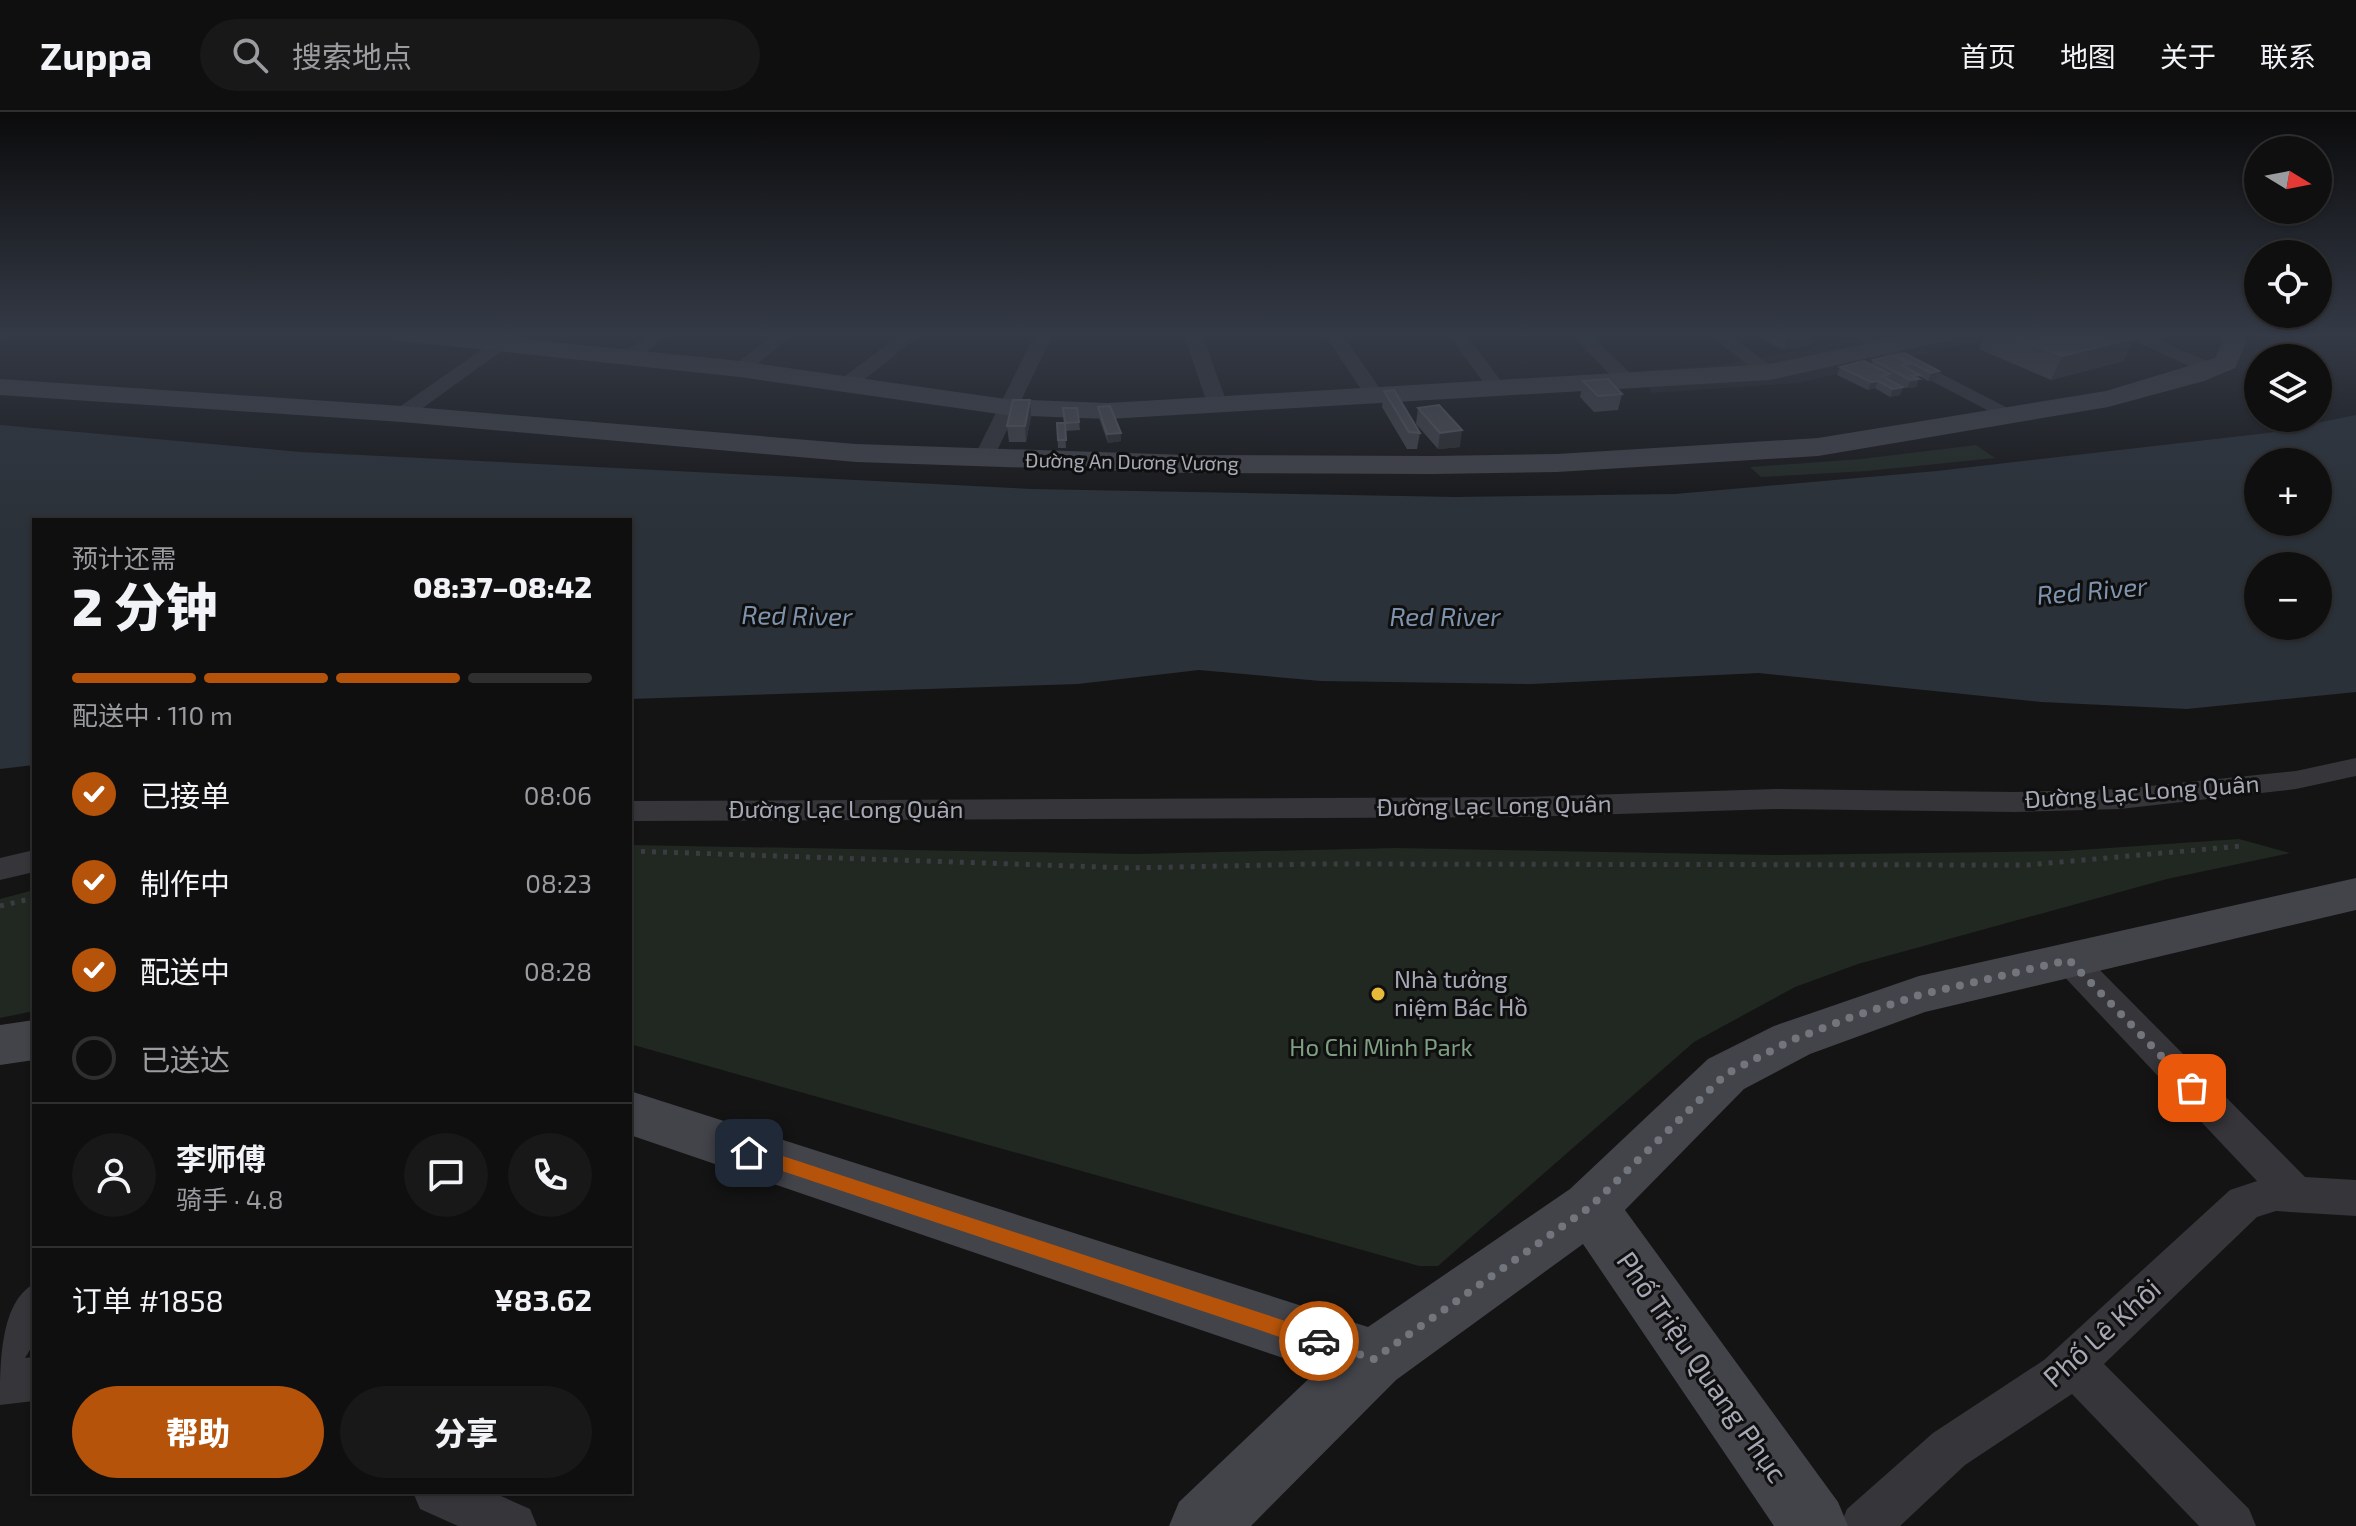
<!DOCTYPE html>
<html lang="zh">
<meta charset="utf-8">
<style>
body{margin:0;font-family:"Exo 2","Noto Sans SC",sans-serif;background:#181819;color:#f1f3f6;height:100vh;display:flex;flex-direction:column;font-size:30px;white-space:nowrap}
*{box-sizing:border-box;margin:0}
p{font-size:26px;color:#9b9c9f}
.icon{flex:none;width:44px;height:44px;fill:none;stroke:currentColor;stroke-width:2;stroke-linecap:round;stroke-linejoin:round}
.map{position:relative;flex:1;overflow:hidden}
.panel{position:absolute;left:32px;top:406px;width:600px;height:976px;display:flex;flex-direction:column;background:#0f0f10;border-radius:0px;box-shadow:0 2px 6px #0004,0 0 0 2px #2f2f30}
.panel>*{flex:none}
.needle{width:52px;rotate:100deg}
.tools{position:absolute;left:2244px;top:24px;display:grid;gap:16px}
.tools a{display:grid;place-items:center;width:88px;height:88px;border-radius:50%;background:#0f0f10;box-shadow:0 2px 6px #0004,0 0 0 2px #2f2f30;font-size:40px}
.pin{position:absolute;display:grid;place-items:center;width:68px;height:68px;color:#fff;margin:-34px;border-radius:16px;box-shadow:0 4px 12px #0006}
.courier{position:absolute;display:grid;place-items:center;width:80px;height:80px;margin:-40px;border:6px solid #b45309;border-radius:50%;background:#fff;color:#222;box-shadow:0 2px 10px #0007}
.head em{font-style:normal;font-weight:800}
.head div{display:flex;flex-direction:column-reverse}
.head{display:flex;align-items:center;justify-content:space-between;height:136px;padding:0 40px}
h1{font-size:52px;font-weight:800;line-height:60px}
.bar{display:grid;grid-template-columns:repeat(4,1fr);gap:12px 8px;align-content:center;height:96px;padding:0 40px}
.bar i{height:10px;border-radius:6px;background:#2f2f30}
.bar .active{background:#b45309}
.bar p{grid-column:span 4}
.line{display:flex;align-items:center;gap:20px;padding:0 40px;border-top:2px solid #2f2f30}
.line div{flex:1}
.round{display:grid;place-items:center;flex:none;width:84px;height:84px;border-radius:42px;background:#181819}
ol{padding:0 40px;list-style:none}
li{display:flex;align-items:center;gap:24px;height:88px}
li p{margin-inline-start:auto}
li .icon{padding:8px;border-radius:50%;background:#b45309;color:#fff;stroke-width:4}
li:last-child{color:#9b9c9f}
li i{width:44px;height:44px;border:4px solid #2f2f30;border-radius:50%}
.primary-button{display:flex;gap:16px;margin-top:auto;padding:16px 40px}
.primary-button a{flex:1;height:92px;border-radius:48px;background:#b45309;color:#fff;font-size:32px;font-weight:800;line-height:92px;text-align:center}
.primary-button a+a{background:#181819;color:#f1f3f6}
header{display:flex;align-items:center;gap:48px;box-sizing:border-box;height:112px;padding:0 40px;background:#0f0f10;border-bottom:2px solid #2f2f30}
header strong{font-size:38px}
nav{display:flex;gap:44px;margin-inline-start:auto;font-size:28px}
.search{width:560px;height:72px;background:#181819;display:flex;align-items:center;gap:20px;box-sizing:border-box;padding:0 28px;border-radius:44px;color:#9b9c9f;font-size:30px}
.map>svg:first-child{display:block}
</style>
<header>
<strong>Zuppa</strong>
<div class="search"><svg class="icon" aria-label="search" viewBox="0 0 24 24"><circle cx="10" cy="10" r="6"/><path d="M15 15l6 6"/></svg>搜索地点</div>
<nav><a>首页</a><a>地图</a><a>关于</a><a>联系</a></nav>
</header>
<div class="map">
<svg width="2356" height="1414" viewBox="0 0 2356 1414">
<rect width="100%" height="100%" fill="#141415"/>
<!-- built -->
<path fill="#202022" d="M1881,222h127l-210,49 -147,10 -8,-22 78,-6z"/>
<!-- green -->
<path fill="#202821" d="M1976,333l19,13 -128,13 -106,6 -11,-10 111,-8z
M2239,727l51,14 -123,26 -309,85 -63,23 -101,55 -256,224h-19l-789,-222v-199l506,9 260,-6 377,7 292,-4z
M34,778v121l-34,7v-119z"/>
<!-- water -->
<path fill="#2b3138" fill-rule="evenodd" d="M2356,303v277l-169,17 -146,-7 -282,-29 -227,11 -211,-3 -122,-11 -121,14 -448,15v-179h-596v245l-34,4v-344l301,27 731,37 423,8 220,-3 262,-23 331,-38zM2258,350h60v60h-60zM2258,454h60v60h-60z"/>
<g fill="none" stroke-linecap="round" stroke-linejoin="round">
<!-- path -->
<path stroke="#3b3c41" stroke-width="5" stroke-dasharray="4 7" stroke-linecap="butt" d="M630,739l499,17 186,-4 712,1 215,-19
M0,794l34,-8"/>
<!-- street -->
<path fill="#35353a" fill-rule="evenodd" d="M0,222h13l-13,7z
M504,222h21l-116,84h-14l-3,-4 3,-4z
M649,222h20l-34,27h-12l-3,-4 3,-4z
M774,222h20l-48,39h-12l-3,-4 3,-4z
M901,222h20l-66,53h-14l-2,-4 2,-4z
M1035,222h18l-60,125 -10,6 -7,-2 -3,-4z
M1184,222h18l26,72 -3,4h-14l-3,-4z
M1324,222h18l44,63 -3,4h-14z
M1448,222h18l41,55 -2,4h-14z
M1571,222h19l44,43 2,4 -2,4h-14z
M1707,222h21l51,38 -2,4h-14z
M1842,222h23l158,82 -3,4h-14z
M2120,222h24l72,31 3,4 -3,4h-12z
M2356,646v18l-60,13 -176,20 -105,3 -240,-3 -251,8 -894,4v-20l894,-4 251,-8 240,3 105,-3 176,-18z
M34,738v22l-34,8v-22z
M2069,835l12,4 224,226 51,3v36l-80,-5 -19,6 -153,147 145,145 7,17h-57l-127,-132 -107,71 -65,61h-60l7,-17 86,-76 111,-73 186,-170 27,-9 -200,-212 -5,-9 5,-9z
M34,1172v59l-9,15 9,-1v44l-34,4c0,-41 0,-103 34,-121z
M413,1380h79l38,17 7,17h-79l-38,-17z"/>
<!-- secondary -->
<path fill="#43444a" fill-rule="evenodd" d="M389,222h84l267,27 266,38 102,4 662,-39 141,-30h46l-3,5 -9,2 -175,39 -662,39 -102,-4 -266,-38 -339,-36 -9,-2z
M2221,222h24l1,9 -11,25 -31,13 -96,26 -290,49 -261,16 -125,2 -245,-1 -331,-11 -454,-40 -402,-27v-16l402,27 454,38 331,11 245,1 125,-2 261,-16 288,-47 109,-33 7,-15z
M2356,766v32l-431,102 -115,42 -66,35 -119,121 213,292 10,24h-74l-191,-282 -187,136 -145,146h-82l10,-24 139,-132 -688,-235v-44l738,236 202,-138 138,-130 66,-33 145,-50z
M34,908v40l-34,5v-40z"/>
</g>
<!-- wall -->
<path fill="#45454a" d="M1753,222h61l-4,11 -26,5z
M1985,222h139l11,4 -12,23 -72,19 -72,-31z
M1896,243l43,16 -3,8 -8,2 -9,-5 -3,11 -9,1 -19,-10v1l15,8 -3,8 -10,2 -15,-9 -7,2 -31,-15 3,-8 31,-2 2,-5 22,-3z
M1583,269l39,13 -4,16 -24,2 -14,-15z
M1384,279l36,42 -3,16h-10l-25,-42z
M1030,288l1,16 -5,26h-17l-2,-16z
M1098,295l23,34 -13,2 -10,-28z
M1418,296l42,39 -22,2 -22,-25z
M1079,310l1,8 -15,1 1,17h-8l-1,-25z"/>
<!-- shaded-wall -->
<path fill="#2d2d30" d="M1789,222h25l-4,11 -26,5z
M2135,226l-12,23 -72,19 11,-24z
M1939,259l-3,8 -8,2 3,-8z
M1920,263l-4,12 -9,1 6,-12z
M1878,269l-3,7 -7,2 3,-8z
M1903,275l-3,8 -10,2 3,-8z
M1030,288l1,16 -5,26 -1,-16z
M1462,318l-2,17 -22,2 2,-16z
M1121,321v8l-13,2 -1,-9z"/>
<!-- building -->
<path fill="#505056" stroke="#5d5e64" stroke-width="2" d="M2007,222h117l11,4 -73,18z
M1904,241l35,18 -8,2 -35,-18z
M1893,243l16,9 -7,1 18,10 -7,1 6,3 -9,1 -37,-20z
M1864,249l26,13 -8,2 21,11 -10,2 -15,-8 -7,1 -31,-15z
M1608,267l14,15 -24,2 -15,-15z
M1394,278l26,43 -11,-1 -25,-41z
M1013,288h17l-5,26h-18z
M1439,293l23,25 -22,3 -22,-25z
M1110,294l11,27 -14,1 -9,-27z
M1063,296h14l2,14 -14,1 1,17h-8l-1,-17h8z"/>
<!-- sky -->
<linearGradient id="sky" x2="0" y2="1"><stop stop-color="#0b0b0c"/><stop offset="0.53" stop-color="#343a46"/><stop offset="1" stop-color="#343a46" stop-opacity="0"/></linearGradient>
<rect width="2356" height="420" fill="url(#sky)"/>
<!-- route -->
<path fill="#b45309" d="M749,1033l570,187 6,2 3,7 -3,6 -6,3 -570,-190 -8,-7z"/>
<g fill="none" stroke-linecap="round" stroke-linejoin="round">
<!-- done -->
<path stroke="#73757d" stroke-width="8" stroke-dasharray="0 14.4" d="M1319,1229l55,18 216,-152 136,-133 66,-34 57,-22 70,-23 150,-35 123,128"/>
</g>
<!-- markers -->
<circle fill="#e8ba39" stroke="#0f0f10" stroke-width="3" cx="1378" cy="882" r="8"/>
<g text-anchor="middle" stroke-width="6" stroke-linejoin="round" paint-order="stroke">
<!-- far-street labels -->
<g font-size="20" fill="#a6a9b5" stroke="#0f0f10">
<text transform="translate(1132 350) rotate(1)" y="7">Đường An Dương Vương</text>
</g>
<!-- street labels -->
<g font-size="24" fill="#a6a9b5" stroke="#0f0f10">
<text transform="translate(2142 680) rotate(-4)" y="8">Đường Lạc Long Quân</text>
<text transform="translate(1494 694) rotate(-1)" y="8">Đường Lạc Long Quân</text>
<text x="846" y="706">Đường Lạc Long Quân</text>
</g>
<!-- poi labels -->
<g font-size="24" fill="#a6a9b5" stroke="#0f0f10" text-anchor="start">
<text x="1394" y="876">Nhà tưởng<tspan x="1394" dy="28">niệm Bác Hồ</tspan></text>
</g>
<!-- park labels -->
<g font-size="24" fill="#7e9f82" stroke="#0f0f10">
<text x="1381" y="944">Ho Chi Minh Park</text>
</g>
<!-- water labels -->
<g font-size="26" font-style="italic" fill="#7e94ae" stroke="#0f0f10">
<text transform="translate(2092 479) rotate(-5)" y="9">Red River</text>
<text transform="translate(797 504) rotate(1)" y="9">Red River</text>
<text x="1445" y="514">Red River</text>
</g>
<!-- near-street labels -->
<g font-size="28" fill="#a6a9b5" stroke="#0f0f10">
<text transform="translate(2102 1221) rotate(-42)" y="10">Phố Lê Khôi</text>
<text transform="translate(1702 1255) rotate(55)" y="10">Phố Triệu Quang Phục</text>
</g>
</g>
</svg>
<div class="tools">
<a><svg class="needle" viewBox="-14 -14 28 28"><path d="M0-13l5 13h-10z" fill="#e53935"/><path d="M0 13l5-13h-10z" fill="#9b9c9f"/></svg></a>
<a><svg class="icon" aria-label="locate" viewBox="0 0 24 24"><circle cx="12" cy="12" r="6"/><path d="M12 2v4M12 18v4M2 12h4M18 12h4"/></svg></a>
<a><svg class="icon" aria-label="layers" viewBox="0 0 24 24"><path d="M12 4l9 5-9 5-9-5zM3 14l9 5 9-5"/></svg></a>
<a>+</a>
<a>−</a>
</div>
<div class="pin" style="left:2192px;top:976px;background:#ea580c"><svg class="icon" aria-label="bag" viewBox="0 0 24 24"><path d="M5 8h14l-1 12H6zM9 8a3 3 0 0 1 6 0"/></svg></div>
<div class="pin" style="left:749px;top:1041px;background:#1f2937"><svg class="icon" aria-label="home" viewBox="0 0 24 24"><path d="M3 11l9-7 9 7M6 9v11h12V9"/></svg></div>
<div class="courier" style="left:1319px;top:1229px"><svg class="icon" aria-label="car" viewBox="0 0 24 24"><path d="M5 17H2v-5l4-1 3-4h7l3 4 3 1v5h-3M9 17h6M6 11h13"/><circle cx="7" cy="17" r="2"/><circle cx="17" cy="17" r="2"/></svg></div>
<section class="panel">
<div class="head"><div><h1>2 分钟</h1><p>预计还需</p></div><em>08:37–08:42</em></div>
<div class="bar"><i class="active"></i><i class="active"></i><i class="active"></i><i></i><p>配送中 · 110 m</p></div>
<ol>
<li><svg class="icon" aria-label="check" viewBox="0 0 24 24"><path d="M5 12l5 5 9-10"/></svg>已接单<p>08:06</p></li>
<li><svg class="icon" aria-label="check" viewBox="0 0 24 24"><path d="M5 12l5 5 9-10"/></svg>制作中<p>08:23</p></li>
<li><svg class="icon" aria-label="check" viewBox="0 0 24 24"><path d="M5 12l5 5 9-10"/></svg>配送中<p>08:28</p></li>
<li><i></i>已送达</li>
</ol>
<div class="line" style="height:144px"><a class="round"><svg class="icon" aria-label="person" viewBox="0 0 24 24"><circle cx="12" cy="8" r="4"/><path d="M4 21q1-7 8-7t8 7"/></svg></a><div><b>李师傅</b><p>骑手 · 4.8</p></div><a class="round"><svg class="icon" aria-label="chat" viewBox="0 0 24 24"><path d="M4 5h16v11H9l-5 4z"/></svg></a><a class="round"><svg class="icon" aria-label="phone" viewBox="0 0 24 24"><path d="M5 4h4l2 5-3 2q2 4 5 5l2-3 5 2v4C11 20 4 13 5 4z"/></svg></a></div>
<div class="line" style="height:104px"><div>订单 #1858</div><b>¥83.62</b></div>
<div class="primary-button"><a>帮助</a><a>分享</a></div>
</section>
</div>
